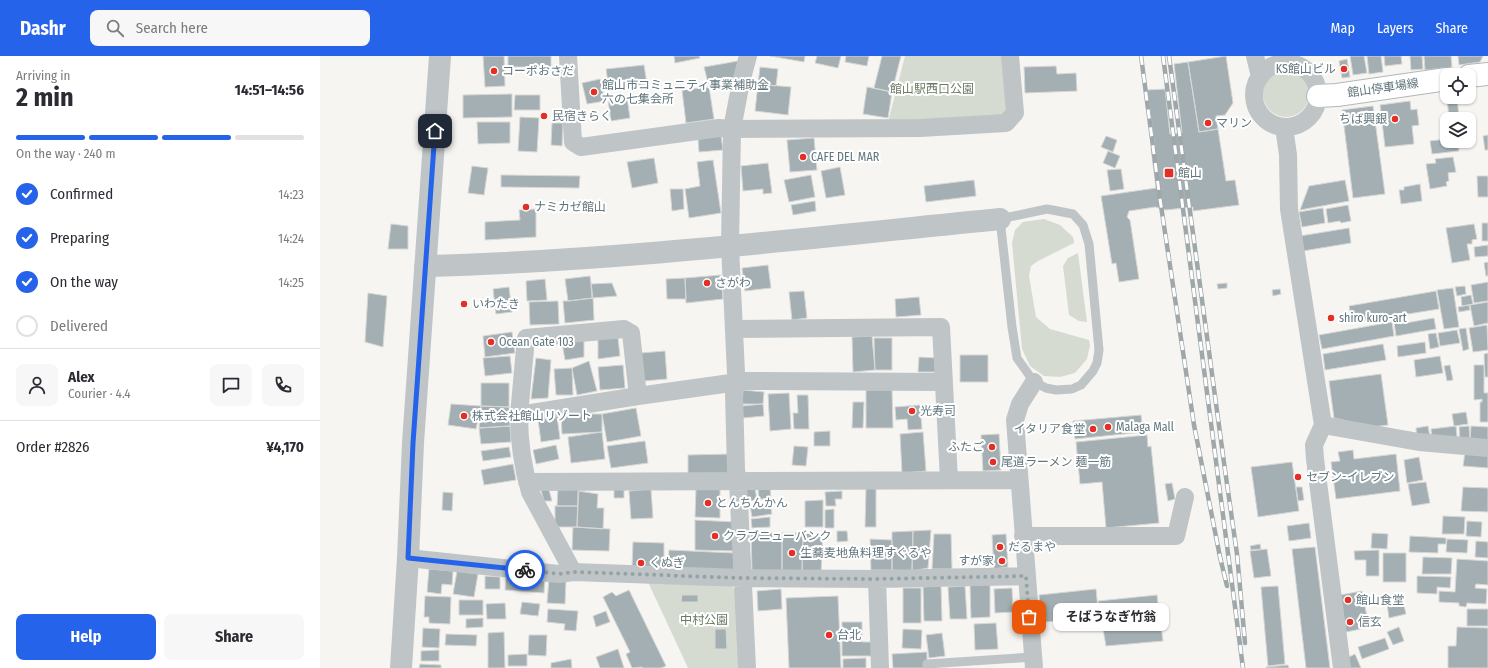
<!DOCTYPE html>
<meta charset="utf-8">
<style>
body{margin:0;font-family:"Fira Sans Condensed","Noto Sans JP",sans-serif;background:#f7f7f7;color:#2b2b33;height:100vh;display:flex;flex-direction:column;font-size:15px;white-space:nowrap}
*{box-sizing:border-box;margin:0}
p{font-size:13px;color:#7c7c81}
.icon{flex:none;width:22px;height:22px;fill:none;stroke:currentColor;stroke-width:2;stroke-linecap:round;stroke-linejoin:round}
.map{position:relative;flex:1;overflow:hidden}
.side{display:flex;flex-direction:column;background:#fff;width:320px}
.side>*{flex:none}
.fabs{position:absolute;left:1120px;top:12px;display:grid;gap:8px}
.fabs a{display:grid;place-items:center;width:36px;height:36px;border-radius:8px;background:#fff;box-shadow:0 1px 3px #0004;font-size:20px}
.pin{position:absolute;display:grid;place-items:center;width:34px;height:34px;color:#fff;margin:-17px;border-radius:8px;box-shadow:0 2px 6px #0006}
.courier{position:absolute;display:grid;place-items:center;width:40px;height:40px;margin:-20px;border:3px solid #2563eb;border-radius:50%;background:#fff;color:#222;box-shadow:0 1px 5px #0007}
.bubble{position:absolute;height:28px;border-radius:8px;background:#fff;box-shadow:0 1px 3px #0004;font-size:13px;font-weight:700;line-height:28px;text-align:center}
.headline em{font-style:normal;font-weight:700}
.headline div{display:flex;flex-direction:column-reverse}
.headline{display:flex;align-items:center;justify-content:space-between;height:68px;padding:0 16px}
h1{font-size:26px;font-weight:700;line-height:30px}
.bar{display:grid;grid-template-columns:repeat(4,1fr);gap:6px 4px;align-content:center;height:48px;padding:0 16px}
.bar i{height:5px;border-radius:3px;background:#e1e1e2}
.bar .selected{background:#2563eb}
.bar p{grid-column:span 4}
.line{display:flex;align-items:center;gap:10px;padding:0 16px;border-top:1px solid #e1e1e2}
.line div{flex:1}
.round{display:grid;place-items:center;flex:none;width:42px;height:42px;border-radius:8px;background:#f7f7f7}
ol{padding:0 16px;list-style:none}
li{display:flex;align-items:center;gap:12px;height:44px}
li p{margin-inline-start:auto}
li .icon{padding:4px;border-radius:50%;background:#2563eb;color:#fff;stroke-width:4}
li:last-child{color:#7c7c81}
li i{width:22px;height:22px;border:2px solid #e1e1e2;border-radius:50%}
.button{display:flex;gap:8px;margin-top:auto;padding:8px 16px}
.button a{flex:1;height:46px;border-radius:8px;background:#2563eb;color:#fff;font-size:16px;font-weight:700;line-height:46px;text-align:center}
.button a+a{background:#f7f7f7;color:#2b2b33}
header{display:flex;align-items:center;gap:24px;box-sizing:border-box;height:56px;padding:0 20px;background:#2563eb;color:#fff}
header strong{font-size:19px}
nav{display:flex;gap:22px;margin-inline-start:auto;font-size:14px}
.search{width:280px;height:36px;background:#f7f7f7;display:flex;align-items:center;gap:10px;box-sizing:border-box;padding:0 14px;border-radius:8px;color:#7c7c81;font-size:15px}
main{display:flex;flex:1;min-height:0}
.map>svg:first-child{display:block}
</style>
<header>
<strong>Dashr</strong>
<div class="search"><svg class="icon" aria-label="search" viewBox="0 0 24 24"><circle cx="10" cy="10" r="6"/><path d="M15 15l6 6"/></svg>Search here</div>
<nav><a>Map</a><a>Layers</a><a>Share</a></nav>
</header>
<main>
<section class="side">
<div class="headline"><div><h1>2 min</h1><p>Arriving in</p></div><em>14:51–14:56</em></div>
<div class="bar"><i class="selected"></i><i class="selected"></i><i class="selected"></i><i></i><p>On the way · 240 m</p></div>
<ol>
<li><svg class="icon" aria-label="check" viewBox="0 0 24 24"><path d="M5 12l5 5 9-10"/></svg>Confirmed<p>14:23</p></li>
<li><svg class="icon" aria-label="check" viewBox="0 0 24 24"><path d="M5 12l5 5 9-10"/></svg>Preparing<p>14:24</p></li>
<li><svg class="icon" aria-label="check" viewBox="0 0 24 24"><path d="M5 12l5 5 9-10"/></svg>On the way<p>14:25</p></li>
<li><i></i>Delivered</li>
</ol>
<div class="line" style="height:72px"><a class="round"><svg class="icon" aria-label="person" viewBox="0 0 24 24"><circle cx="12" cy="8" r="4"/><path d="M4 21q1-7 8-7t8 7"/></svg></a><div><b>Alex</b><p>Courier · 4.4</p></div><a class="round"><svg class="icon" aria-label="chat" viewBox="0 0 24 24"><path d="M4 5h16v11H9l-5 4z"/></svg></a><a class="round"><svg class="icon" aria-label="phone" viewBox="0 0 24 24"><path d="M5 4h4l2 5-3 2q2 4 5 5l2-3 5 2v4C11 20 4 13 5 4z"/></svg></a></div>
<div class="line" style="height:52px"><div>Order #2826</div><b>¥4,170</b></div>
<div class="button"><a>Help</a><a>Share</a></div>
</section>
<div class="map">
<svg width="1168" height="612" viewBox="0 0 1168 612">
<rect width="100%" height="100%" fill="#f6f5f2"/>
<!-- green -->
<path fill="#d6dbd1" d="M585,0h99l2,60 -118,6z
M943 38a23 23 0 1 1 46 0a23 23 0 1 1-46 0Z
M724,163l16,6 13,12 1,6 -36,18 -7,5 -2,10 7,41 14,12 39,11 1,5 -3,14 -12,14 -15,4 -16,-1 -14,-10 -8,-17 -10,-106 3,-13 8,-8z
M758,197l9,69 -8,-1 -10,-6 -6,-49 5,-8z
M328,526l84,4 4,6 5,76h-53z"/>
<!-- building -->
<path fill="#a3afb2" stroke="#d7d7d5" d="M163,0h21l1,30 -20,1z
M188,0h43v11h-43z
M354,0h25l1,2 -25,5z
M450,0h35l-1,6z
M497,0h24l-3,12 -23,-5z
M526,0h23l-2,10 -22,-4z
M562,0h19l-9,36 -18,-4z
M906,0l7,47 -8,12 -9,1 2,13 -19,3 -11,-70z
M1030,0h14l3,17 -14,2z
M1047,0h14l2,16 -14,2z
M1064,0h17l1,8 -17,2z
M1090,0h12l1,13 -12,1z
M1104,0h27l1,11 -27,3z
M1138,0h25l-3,6 -21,3z
M1027,3l3,18 -8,1 -3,-17z
M418,5l3,21 -32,5 -5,-20z
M868,6l11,70 19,-3 8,52 9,-1 4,25 -46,6v-4l-27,3 -11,-3 -26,4 -2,6 3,3 9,59 -20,3 -3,-19 -4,1 -11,-68 55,-8 -5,-40 4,-1 -8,-57 18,-1 5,45 12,-1 -8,-69z
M324,9l3,19 -38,5 -3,-20z
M736,10l1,8 19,-1 1,18 -52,2 -1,-26z
M440,11l18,2 -2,17 -18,-2z
M280,23l5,22 -18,3 -5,-21z
M438,28l33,3 -3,28 -33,-4z
M389,31l5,32 -28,4 -4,-33z
M547,31l25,5 -4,26 -25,-4z
M1126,33l1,8h10l2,20 -10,1z
M192,38v23l-49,1v-23z
M195,39h25v15h-26z
M307,41l3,21 -19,3 -3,-21z
M1090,45l1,9 6,-1 2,16 -7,1 2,18 -29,3 -5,-42z
M1053,50l12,88 -32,4 -11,-88z
M200,61l19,1 -2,34 -19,-1z
M157,66h33v21l-32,1z
M232,67h11l-1,23 -11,-1z
M1168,79v15h-3l-2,-14z
M401,80l2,14 -24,2 -1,-13z
M786,80l11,4 -4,12 -12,-5z
M494,82l3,32 -27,2 -3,-32z
M1127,83v2h11l1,10 -27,3 -2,-13z
M788,95l12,5 -5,12 -12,-5z
M1133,101l3,15 -8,1 1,8 -3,1 1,4 -17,3 -4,-25 10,-1 -1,-4z
M334,102l4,25 -26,5 -5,-26z
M393,104l8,53 -32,5 -4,-29 15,-3 -3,-24z
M448,107l4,30 -9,1v-5l-20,2 -2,-25z
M152,110l16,2 -4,27 -16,-2z
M520,111l5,28 -19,3 -5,-27z
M801,113l3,20 -14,2 -3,-21z
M181,119l79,1 -1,12 -78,-1z
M491,119l4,22 -26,5 -5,-22z
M1157,120h11v21h-10z
M654,124l2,16 -50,6 -2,-16z
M1025,124l4,21 -49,9 9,-24z
M1100,128l2,17 -21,3 -2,-14h5v-3z
M350,133h13l1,20 -12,2z
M495,145l1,10 -23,4 -2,-10z
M1028,149l3,16 -10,2 -1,-2 -12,2 -2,-14z
M1003,152l2,15 -23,4 -3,-15z
M216,153v28l-51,3v-18l35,-2 -1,-10z
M1162,167h6v18h-6z
M71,168l17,2v23h-20z
M1154,168l3,15 -5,1v4h-5l3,16 -18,3 -6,-35z
M1029,172l2,15 -48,8 -3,-15z
M1168,189v11l-13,1 -1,-10z
M1168,206v14h-2l-2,-13z
M448,209l3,23 -26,3 -3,-23z
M401,219l2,24 -37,4 -1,-25z
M270,220l3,22 -25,3 -3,-22z
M365,222l1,21h-19l-1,-20z
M225,223l2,21 -20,1 -1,-20z
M1168,226v19l-14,2 -3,-18z
M292,227l5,13 -25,2 -1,-14z
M907,227v5l-9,1 -1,-5z
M1145,230l1,8 -9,2 -2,-9z
M189,231l3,25 -16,2 -3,-25z
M1133,232l6,39 -15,2 -7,-39z
M960,233l1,5 -8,2 -1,-6z
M484,235l3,27 -15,2 -3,-28z
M1116,235l3,18 -87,14 -3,-17z
M48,237l19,3 -4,51 -18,-5z
M1151,239l2,9 -11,2 -1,-9z
M599,241l2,18 -25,2 -1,-18z
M273,242l1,22 -29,3 -2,-22h5z
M238,245l1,23 -29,1 -1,-23z
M1168,246v21l-14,3 -4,-21z
M1149,249l1,5 -11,2 -1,-5z
M1114,262l2,11 -40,7 -2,-14 6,-1v3z
M1072,266l2,14 -72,13 -3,-14z
M1167,269l1,25 -15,2 -4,-24z
M1146,272l3,21 -6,2 -4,-22z
M1137,274l3,13 -20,3 -2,-13z
M192,276l3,21 -30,4 -2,-21z
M1116,277l3,14 -9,2 -2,-15z
M552,280l3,34 -22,2 -1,-35z
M278,282h20l2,18 -22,3z
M554,282h18v32h-17z
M264,284v17l-19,3 -3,-17z
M1105,286l1,11 -28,4 -1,-11z
M1063,288l3,16 -61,10 -2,-16z
M345,295l2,28 -23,2 -3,-28z
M1168,297v24h-3l-1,-23z
M640,299h28v27h-28z
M190,300l2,17 -27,3 -2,-18z
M1120,300l3,17 -27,4 -2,-17z
M599,301l18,1v14h-19z
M216,302l15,2 -3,38 -17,1z
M269,305l8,30 -20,4 -5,-27z
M303,309l2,23 -25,2 -2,-23z
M1130,309l3,15 -6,1 -3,-15z
M1154,309h10v28h4v29h-8v-20h2v-3l-8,1z
M252,312l1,27h-17l-2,-26z
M1061,318l7,51 -16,2 -38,-9 -5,-37z
M161,327h28v24l-28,-1z
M423,334l21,2 -1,12h-21z
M546,334h26l1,38h-27z
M469,337l2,36 -21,2 -2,-37z
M477,339h11l1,34h-15l-1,-16h5z
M533,346h11l-1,26h-11z
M131,348l30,2 -5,23 -28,-4z
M443,348l1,12 -21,2 -1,-12z
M600,349l2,24 -14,1 -1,-11 -11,1 -1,-13z
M161,350l28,1 1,19 -31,2z
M316,352l5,28 -34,6 -5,-28z
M1146,356l2,12 -14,2 -2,-12z
M241,358h41v18l-40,2z
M821,359l2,17 -68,7 -2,-18z
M237,360l3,23 -19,3 -3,-23z
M190,370l1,16 -30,2 -2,-16z
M1108,370l2,11 -13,2 -1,-11z
M1136,370l1,11 -25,2 -1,-10z
M1149,370l1,14 -10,1 -1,-14z
M1151,370l17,1v17l-18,-1z
M510,375v15h-16v-14z
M282,376l3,27 -34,4 -3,-26z
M603,376l3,39 -24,2 -2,-39z
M679,378l2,36 -18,1 -2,-36z
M827,379l1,12 3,-1 8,77 -53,5 -4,-46 -22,2 -4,-42z
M325,385l3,22 -37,5 -4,-22z
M236,389l3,14 -23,5 -3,-14z
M474,390l14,1 -2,19 -14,-1z
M189,391l2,10 -28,4 -2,-10z
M1033,394l1,9 42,-5 4,37 -64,8 -5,-37 9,-1 -2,-9z
M1145,396l23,2v14l-25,-2z
M411,398l1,20h-44v-19z
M1099,401l4,23 -16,3 -3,-23z
M972,406l7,49 -41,6 -7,-50z
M193,408l3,16 -32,5 -3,-15z
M1106,426l4,21 -18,3 -4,-22z
M852,427l3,16 -7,2 -3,-17z
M228,430l4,15h-8l-4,-14z
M238,431l21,1 -1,18h-21z
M294,431h10v11h-10z
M450,431l1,12h-12l-1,-11z
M976,431h6l2,13 -6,1z
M1143,431l25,1v24l-27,-1z
M376,432l24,1v29l-25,-1z
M435,432l2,12 -10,1 -2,-12z
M546,432h10v39h-11z
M331,433l2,29 -22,1 -2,-28z
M258,435l20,3 -1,14h7l-1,21 -26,-2z
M522,435v8h-7l1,7h-10l-1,-14z
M123,436l10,1 -1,18 -10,-1z
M503,444v27h-18v-26z
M450,447l2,11 -20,3 -2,-12z
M235,450h23l-1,21h-22z
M514,453v19h-9v-18z
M1123,460l22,1 -1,17h-22z
M450,461v10l-18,1 -1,-9z
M375,464l40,2v29l-40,-1z
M1147,465l15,1 -1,15 -15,-1z
M989,467l2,15 -22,3 -2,-15z
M253,471l37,2 -1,22 -37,-1z
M611,474l-3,38 -16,3 1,-40z
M517,475h10l1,10 -11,1z
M593,475l-1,40 -20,-1v-38z
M431,477h31v39l-30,-1z
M462,477h21l-1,39h-20z
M483,477l20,1 -2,39 -19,-1z
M1052,477l16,1 -1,15 -16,-1z
M614,478h17l1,35h-20z
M686,478l2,33 -14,2 -2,-34z
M1090,480l36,2v6h-8v9l-29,-1z
M550,483l22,1v30h-21z
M1127,483l21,1 -1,13 -21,-1z
M1156,485l12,1v16l-13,-1z
M313,486l31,1v24h-32z
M940,488l1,5 -10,1 -1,-4z
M995,491l15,121h-24l-14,-119z
M947,493l4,27 -17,2 -4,-27z
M349,494l65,3v18l-66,-3z
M1059,494v26h-13v-16h-11l-1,-9z
M1063,497h23v29h-23z
M1103,501l29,1 -1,16h-29z
M1137,503l31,2v24l-12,-1 -1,4 12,1 -1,15 -19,-1 -1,4 -7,-1v-3l-20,-1v-11l16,1z
M109,513l24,2 -1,14 -10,-1 -1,10 -14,-2z
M137,515l21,3 -4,23 -21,-3z
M186,517l39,3 -1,17 -39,-3z
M165,520l15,1v12h-15z
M1097,520l34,1 -1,11 -13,-1v7l-20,-1z
M229,523l17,1 -1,24 -18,-1z
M650,529h20v32l-19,1z
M621,530l1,35h-18l-1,-34z
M645,530l2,33h-17l-2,-32z
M958,530l7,78 -17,2 -7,-79z
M583,532h18v35h-18z
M692,532l1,24 -18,1 -1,-24z
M461,533l1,20 -24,2 -1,-20z
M776,533l3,30 -57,3 -3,-27z
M309,534l37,76 -5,2h-18l-1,-1 -10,1 -6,-14 4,-2 -27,-55 9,-5 4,4z
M1042,535l6,31 -2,1v5l-20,4 -6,-37z
M362,539h16v7h-17z
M837,539l6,46 -57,5 -8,-45z
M105,540l26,1 -1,27 -21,-1v-6h-5z
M518,540l3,72h-52l-3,-70z
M139,544h24v15h-24z
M1083,545l3,13 -17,4 -2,-14z
M202,546l18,2 -2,12 -18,-2z
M185,547l1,16h-19l-1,-15z
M228,553l30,2 -2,20 -12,-1 1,-6 -18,-2z
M1147,553h21v17h-21z
M286,555l4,11 -14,5 -3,-11z
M163,562v9l-17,1v-9z
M522,566h20v20h10v14h-30z
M676,567l2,26 -23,1 -1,-26z
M1079,571l5,14 -11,4 -6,-13z
M1137,571l31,1v40h-40v-22h8z
M103,572l17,1 -1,19 -17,-1z
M395,573h11l1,20h-12z
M583,573l19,1 -1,19 -19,-1z
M184,576l1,36h-17v-35z
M622,577l3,23 -16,2 -3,-23z
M126,578l31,1 -1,11 -31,-1z
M209,579h18l-1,21 -18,-1z
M1065,582l4,11 -27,10 -4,-12z
M298,593l6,19h-24l-4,-11z
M119,594v11h-18v-10z
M607,596v16h-34l-1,-14z
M207,598v12h-19v-11z
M1035,598l6,14h-12l-4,-9z
M546,602v10h-23v-9z
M251,603l1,9h-21v-5z
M100,608l21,1v3h-22z
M968,609l1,3h-23v-1z"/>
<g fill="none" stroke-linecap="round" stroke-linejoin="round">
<defs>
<path id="secondary" d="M1149,20l19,-2
M998,40l19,-1 110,-16"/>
</defs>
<!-- secondary casing -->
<use href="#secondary" stroke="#b1b8bb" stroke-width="24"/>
<!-- service -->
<path stroke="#bfc4c6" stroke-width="9" d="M727,153l26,5 10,11 6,19 10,106 -2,13 -4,8 -12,14 -9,4 -16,1 -10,-2 -12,-6 -17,-24 -5,-31 -12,-108z
M607,612v-4l106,-7"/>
<!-- minor -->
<path stroke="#bfc4c6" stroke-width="18" d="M248,0l5,86 8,5 138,-19 13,1 188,-1 86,-5 9,-10 -5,-57
M935,0l5,21
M934 39a32 32 0 1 1 64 0a32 32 0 1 1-64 0Z
M964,71l4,28 1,54 34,216 -9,20 1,14 27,209
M414,273l207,-2 8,153
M199,359l7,-77 98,-9 7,4 7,63
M1003,369l96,17 69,6
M207,426l492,-2
M703,480h153l9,-39
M88,502l151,16 14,-2 170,6 134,1 149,-3
M253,516l-43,-80c-7,-24 -11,-52 -11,-77l119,-19 107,-15 198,1
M557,523l3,89
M427,612l-9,-187 -2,-11 -2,-77 2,-20 -6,-127 2,-117 9,-47 7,-26
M714,612l-19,-248 5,-16 14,-22"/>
<!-- tertiary -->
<path stroke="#bfc4c6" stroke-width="22" d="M105,210c192,-5 384,-28 575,-47
M81,612l7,-110 5,-115 27,-387"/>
<!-- secondary -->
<use href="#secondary" stroke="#fff" stroke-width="22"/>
<defs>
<path id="rail" d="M821,0l19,143 34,226 26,132 7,29
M843,0l80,612
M849,0l56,414 12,84 8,89"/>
</defs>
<!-- rail casing -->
<use href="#rail" stroke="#9ea7aa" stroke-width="4.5"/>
<!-- rail -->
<use href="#rail" stroke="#fff" stroke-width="3" stroke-dasharray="9" stroke-linecap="butt"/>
</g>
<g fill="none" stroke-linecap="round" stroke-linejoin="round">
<!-- done -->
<path stroke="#95a2a6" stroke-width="4" stroke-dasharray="0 7.2" d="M205,514l34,4 14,-2 170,6 134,1 149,-3 3,41"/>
<!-- route -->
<path stroke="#2563eb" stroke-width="5" d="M115,75l-22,312 -5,115 117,12"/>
</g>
<!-- markers -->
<g fill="#e32f25" stroke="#fff" stroke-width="1.5">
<circle cx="1024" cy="13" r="4"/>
<circle cx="174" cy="15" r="4"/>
<circle cx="274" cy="36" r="4"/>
<circle cx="224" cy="60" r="4"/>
<circle cx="1075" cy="63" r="4"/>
<circle cx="888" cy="67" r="4"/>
<circle cx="483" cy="101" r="4"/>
<rect x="844" y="112" width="10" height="10" rx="2"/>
<circle cx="206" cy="151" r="4"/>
<circle cx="387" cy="227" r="4"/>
<circle cx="144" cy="248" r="4"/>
<circle cx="1011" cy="262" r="4"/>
<circle cx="171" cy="286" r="4"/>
<circle cx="592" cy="355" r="4"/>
<circle cx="144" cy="360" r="4"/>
<circle cx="788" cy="371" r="4"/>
<circle cx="773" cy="373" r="4"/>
<circle cx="672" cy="391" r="4"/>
<circle cx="673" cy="406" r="4"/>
<circle cx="978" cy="421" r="4"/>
<circle cx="388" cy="447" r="4"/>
<circle cx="395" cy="480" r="4"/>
<circle cx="680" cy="491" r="4"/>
<circle cx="472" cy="497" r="4"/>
<circle cx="682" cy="505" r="4"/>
<circle cx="321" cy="507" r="4"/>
<circle cx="1028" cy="544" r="4"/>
<circle cx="1030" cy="566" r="4"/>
<circle cx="509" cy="579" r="4"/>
</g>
<g text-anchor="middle" stroke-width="4" stroke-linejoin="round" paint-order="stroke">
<!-- poi labels -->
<g font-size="12" fill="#61767d" stroke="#fff" text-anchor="start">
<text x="1016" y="17" text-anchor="end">KS館山ビル</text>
<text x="182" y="19">コーポおさだ</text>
<text x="282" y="33">館山市コミュニティ事業補助金<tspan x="282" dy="14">六の七集会所</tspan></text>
<text x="232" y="64">民宿きらく</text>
<text x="1067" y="67" text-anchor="end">ちば興銀</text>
<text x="896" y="71">マリン</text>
<text x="491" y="105">CAFE DEL MAR</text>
<text x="858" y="121">館山</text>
<text x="214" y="155">ナミカゼ館山</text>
<text x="395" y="231">さがわ</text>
<text x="152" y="252">いわたき</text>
<text x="1019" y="266">shiro kuro-art</text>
<text x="179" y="290">Ocean Gate 103</text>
<text x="600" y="359">光寿司</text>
<text x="152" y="364">株式会社館山リゾート</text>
<text x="796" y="375">Malaga Mall</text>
<text x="765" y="377" text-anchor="end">イタリア食堂</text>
<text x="664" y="395" text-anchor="end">ふたご</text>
<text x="681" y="410">尾道ラーメン 麺一筋</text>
<text x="986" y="425">セブン-イレブン</text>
<text x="396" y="451">とんちんかん</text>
<text x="403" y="484">クラブニューバンク</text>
<text x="688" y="495">だるまや</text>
<text x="480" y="501">生蕎麦地魚料理すぐるや</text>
<text x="674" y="509" text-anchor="end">すが家</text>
<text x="329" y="511">くぬぎ</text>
<text x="1036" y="548">館山食堂</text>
<text x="1038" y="570">信玄</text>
<text x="517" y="583">台北</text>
</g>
<!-- street labels -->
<g font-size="12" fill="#61767d" stroke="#fff">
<text transform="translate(1063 32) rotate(-8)" y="4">館山停車場線</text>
</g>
<!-- park labels -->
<g font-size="12" fill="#6c7b64" stroke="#fff">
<text x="612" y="37">館山駅西口公園</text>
<text x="384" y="568">中村公園</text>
</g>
</g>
</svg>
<div class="fabs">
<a><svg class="icon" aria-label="locate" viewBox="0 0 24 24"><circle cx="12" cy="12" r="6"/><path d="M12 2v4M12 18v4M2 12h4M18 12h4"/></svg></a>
<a><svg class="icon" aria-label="layers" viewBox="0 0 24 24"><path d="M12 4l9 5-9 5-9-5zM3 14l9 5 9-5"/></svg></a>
</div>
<div class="pin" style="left:709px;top:561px;background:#ea580c"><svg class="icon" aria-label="bag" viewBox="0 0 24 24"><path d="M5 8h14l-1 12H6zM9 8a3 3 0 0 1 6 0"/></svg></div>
<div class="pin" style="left:115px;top:75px;background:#1f2937"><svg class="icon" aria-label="home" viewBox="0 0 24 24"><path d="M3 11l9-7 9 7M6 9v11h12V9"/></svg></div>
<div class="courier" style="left:205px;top:514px"><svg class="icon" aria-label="bike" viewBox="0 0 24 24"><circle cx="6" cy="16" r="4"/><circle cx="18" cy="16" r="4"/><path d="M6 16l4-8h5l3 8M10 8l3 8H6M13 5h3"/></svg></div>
<div class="bubble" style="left:733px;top:547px;width:116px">そばうなぎ竹翁</div>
</div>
</main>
